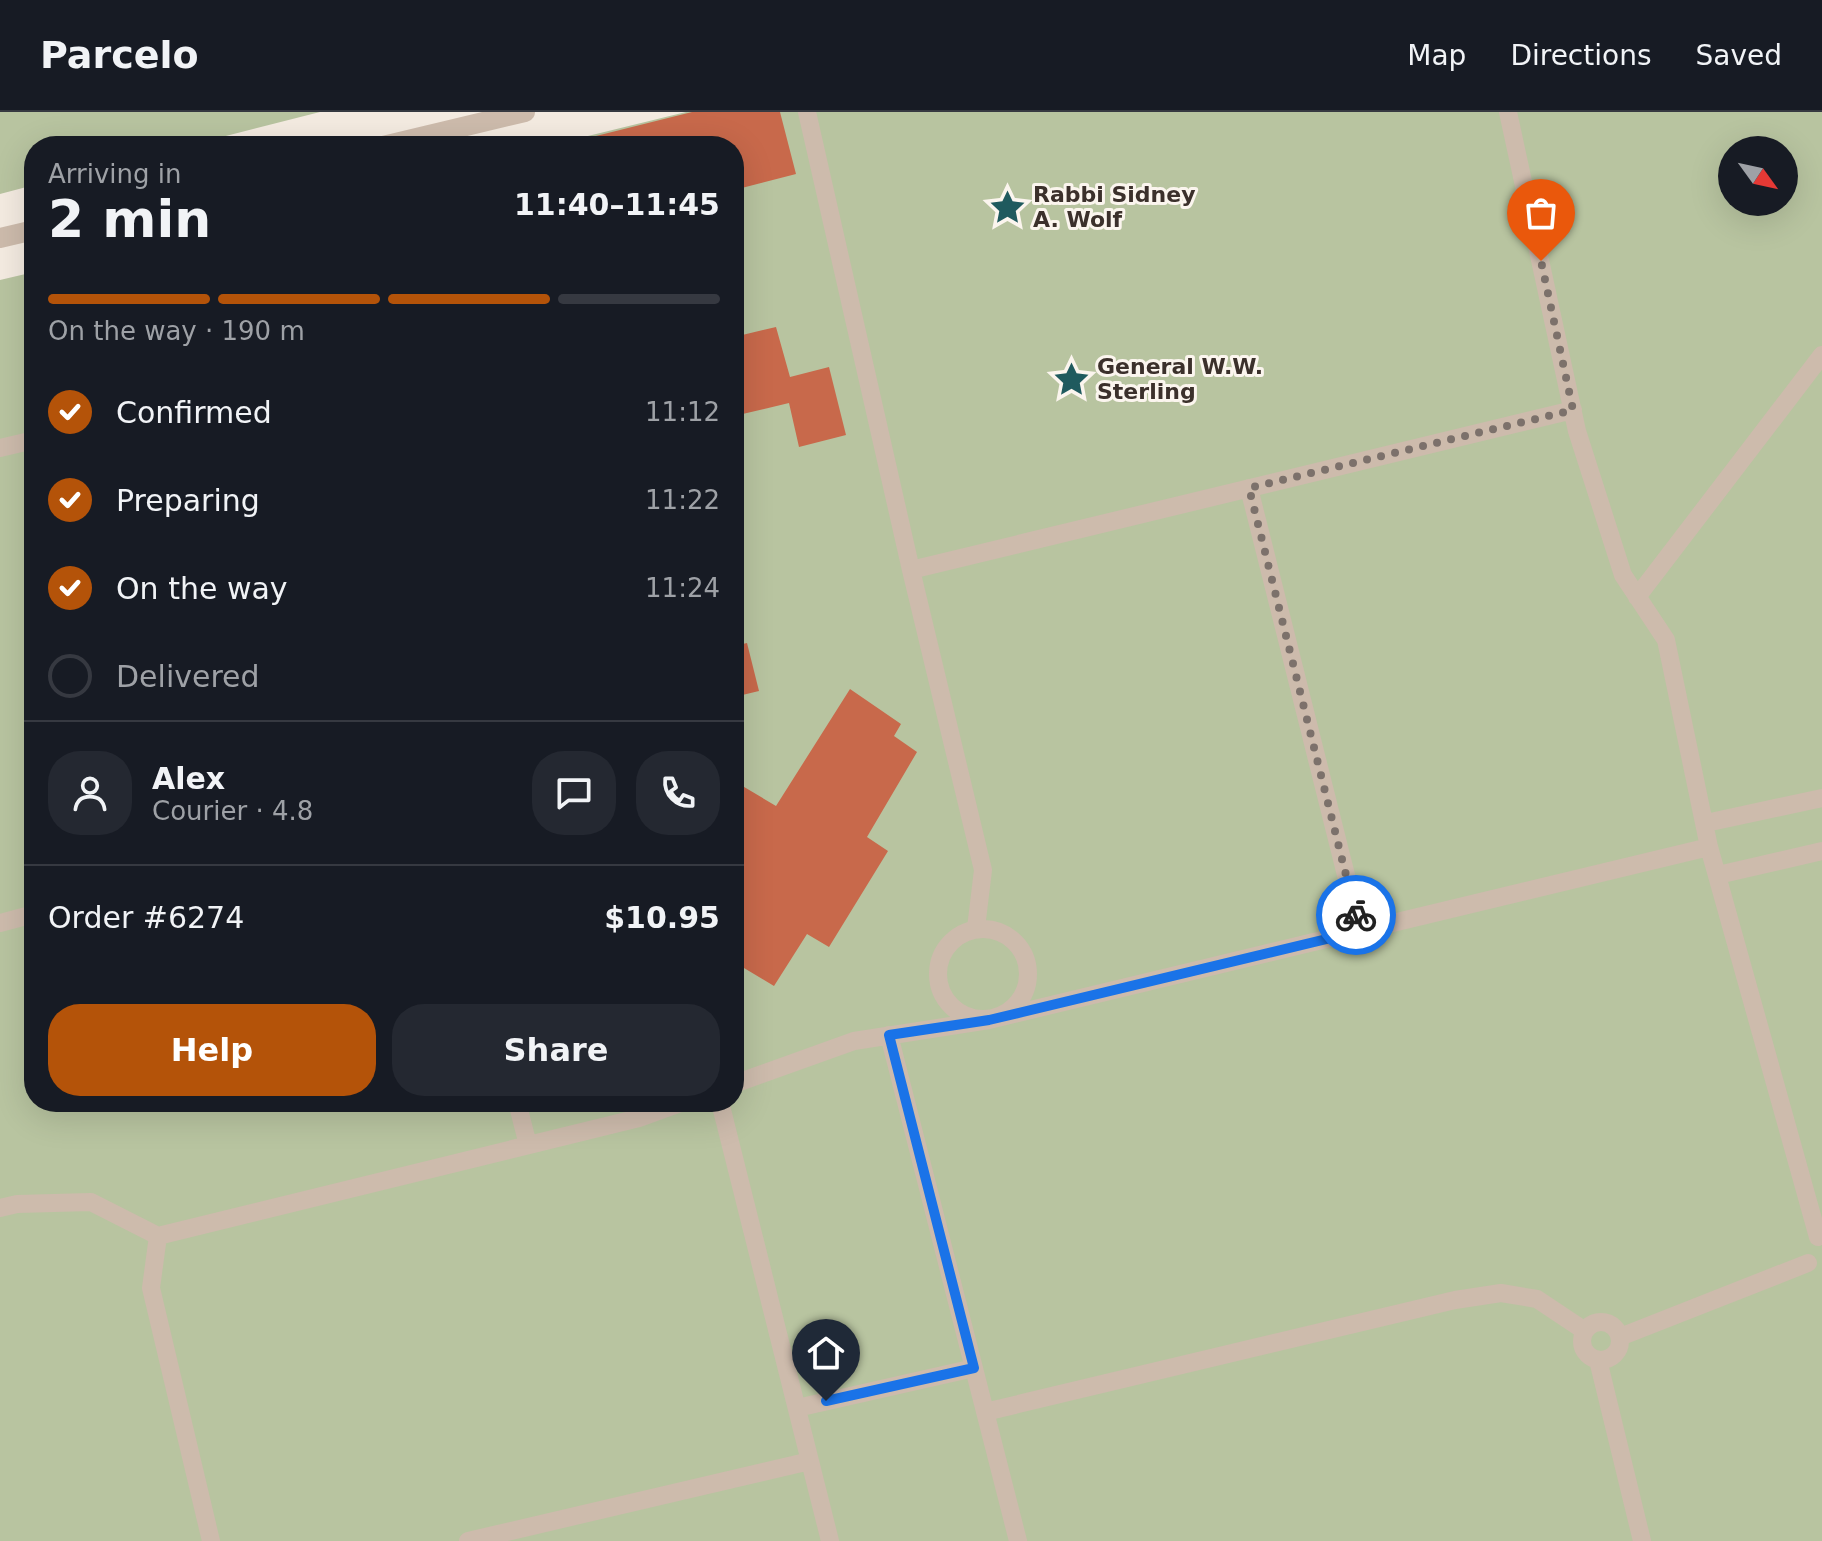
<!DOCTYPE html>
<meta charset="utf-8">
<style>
body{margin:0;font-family:"DejaVu Sans",sans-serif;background:#242831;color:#f1f3f6;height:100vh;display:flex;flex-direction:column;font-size:30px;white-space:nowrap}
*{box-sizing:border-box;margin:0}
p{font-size:26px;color:#9ea1a6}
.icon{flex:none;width:44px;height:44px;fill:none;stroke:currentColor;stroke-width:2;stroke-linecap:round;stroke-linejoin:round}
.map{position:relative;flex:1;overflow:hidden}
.sheet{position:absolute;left:24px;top:24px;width:720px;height:976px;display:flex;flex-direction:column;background:#171b24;border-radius:32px;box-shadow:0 8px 32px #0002}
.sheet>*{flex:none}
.needle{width:52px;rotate:123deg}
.tools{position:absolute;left:1718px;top:24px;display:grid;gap:16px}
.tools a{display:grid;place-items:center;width:80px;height:80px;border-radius:50%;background:#171b24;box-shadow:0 8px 32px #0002;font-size:40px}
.pin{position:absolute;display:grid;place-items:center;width:68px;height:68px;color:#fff;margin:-82px -34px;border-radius:50% 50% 50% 0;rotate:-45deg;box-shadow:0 0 8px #0007}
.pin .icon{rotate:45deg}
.courier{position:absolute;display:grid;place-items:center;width:80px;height:80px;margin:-40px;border:6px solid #1a73e8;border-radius:50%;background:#fff;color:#222;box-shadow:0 2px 10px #0007}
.summary em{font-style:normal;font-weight:700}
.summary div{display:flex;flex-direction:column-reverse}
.summary{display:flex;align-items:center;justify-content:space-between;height:136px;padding:0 24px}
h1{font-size:52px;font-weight:700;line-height:60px}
.bar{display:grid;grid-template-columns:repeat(4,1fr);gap:12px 8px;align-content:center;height:96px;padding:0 24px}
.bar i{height:10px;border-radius:6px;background:#363941}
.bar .active{background:#b45309}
.bar p{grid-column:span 4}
.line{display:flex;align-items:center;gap:20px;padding:0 24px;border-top:2px solid #363941}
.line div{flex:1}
.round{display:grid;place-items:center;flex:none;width:84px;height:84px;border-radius:32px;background:#242831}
ol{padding:0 24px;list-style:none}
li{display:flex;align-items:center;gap:24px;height:88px}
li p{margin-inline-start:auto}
li .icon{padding:8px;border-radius:50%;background:#b45309;color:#fff;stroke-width:4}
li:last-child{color:#9ea1a6}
li i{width:44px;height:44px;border:4px solid #363941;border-radius:50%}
.action{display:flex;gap:16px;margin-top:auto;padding:16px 24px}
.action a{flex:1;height:92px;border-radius:32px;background:#b45309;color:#fff;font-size:32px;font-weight:700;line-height:92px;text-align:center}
.action a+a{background:#242831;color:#f1f3f6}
header{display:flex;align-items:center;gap:48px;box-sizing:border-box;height:112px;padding:0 40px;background:#171b24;border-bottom:2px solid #363941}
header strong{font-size:38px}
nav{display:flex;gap:44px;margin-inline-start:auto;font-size:28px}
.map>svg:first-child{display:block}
</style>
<header>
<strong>Parcelo</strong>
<nav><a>Map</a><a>Directions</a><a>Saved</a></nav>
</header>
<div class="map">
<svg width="1822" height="1429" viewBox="0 0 1822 1429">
<rect width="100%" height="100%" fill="#f4ebe1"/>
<!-- green -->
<path fill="#b8c4a0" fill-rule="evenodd" d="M0,0h320l-133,34h-153v39l-34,9z
M686,0h1136v1429h-1822v-1261l34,-8v830h700v-956h-187zM1732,38h52v52h-52z"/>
<!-- building -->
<path fill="#c8694b" d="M692,0h88l16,62 -62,16v-44h-144l-2,-8z
M776,215l14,50 39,-10 17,68 -47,12 -10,-44 -55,13v-79z
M735,322l7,27 -8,2v-28z
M747,531l12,48 -25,6v-51z
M850,577l51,35 -7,12 23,16 -50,85 21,14 -59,96 -22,-13 -33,52 -40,-24v-181l42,25z"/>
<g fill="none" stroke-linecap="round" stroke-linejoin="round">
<!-- service -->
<path stroke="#cdbbac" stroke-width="18" d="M807,0l104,458 72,300 -7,58
M1508,0l69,319 46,144 43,65 43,207 109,390
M0,336l34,-8
M1249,376l111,443
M911,458l662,-160
M1637,485l185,-242
M1706,711l116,-25
M1718,763l104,-24
M0,811l34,-9
M938 862a45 45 0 1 1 90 0a45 45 0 1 1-90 0Z
M889,923l129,506
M734,972l120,-43 135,-21 720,-173
M517,990l11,43
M720,990l110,439
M0,1096l17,-4 74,-2 67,34 481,-118 44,-16
M158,1124l-7,52 60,253
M1582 1229a19 19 0 1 1 38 0a19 19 0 1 1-38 0Z
M1620,1225l188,-74
M1598,1248l44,181
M797,1296l177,-40
M985,1300l470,-112 46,-7 36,6 48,32
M468,1429l342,-80"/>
<!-- minor -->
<path stroke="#cdbbac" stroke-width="20" d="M383,34l142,-34
M0,126l34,-8"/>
</g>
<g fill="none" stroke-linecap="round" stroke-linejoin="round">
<!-- done -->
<path stroke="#7c716b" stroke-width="8" stroke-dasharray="0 14.4" d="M1356,803l-107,-427 324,-78 -32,-149"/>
<!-- route -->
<path stroke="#1a73e8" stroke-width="10" d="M826,1289l148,-33 -85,-333 100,-15 371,-89 -4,-16"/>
</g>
<!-- icons -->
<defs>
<symbol id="sight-bare" viewBox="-9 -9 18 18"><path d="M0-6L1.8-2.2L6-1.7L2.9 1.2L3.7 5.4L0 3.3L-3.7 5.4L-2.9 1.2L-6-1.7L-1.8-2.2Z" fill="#1f5a5e" stroke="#fbf5ee" stroke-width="2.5" paint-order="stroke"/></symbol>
</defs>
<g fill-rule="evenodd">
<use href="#sight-bare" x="982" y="70" width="51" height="51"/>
<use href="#sight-bare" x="1046" y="242" width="51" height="51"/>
</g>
<g text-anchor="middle" stroke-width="6" stroke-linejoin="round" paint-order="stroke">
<!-- poi labels -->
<g font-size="22" font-weight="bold" fill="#3b302b" stroke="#fbf5ee" text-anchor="start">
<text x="1033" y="90">Rabbi Sidney<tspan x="1033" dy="25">A. Wolf</tspan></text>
<text x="1097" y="262">General W.W.<tspan x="1097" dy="25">Sterling</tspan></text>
</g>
</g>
</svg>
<div class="tools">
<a><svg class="needle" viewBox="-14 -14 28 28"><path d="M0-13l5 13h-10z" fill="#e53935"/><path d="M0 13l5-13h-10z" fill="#9ea1a6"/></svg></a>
</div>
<div class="pin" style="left:1541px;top:149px;background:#ea580c"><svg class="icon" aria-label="bag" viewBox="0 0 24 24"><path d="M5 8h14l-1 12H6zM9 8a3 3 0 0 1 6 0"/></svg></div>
<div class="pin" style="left:826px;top:1289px;background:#1f2937"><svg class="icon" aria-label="home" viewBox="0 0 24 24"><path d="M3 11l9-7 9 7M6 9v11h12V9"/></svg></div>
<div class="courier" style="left:1356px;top:803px"><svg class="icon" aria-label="bike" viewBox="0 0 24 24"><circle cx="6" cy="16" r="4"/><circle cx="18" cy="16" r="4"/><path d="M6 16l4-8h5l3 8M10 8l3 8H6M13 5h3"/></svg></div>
<section class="sheet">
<div class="summary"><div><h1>2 min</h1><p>Arriving in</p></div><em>11:40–11:45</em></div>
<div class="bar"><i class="active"></i><i class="active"></i><i class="active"></i><i></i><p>On the way · 190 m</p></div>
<ol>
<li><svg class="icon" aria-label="check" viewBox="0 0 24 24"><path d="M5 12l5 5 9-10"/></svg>Confirmed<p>11:12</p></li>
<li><svg class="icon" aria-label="check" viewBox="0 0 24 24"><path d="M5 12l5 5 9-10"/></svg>Preparing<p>11:22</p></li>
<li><svg class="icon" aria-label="check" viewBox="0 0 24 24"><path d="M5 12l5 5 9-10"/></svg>On the way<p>11:24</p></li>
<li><i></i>Delivered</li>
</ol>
<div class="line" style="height:144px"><a class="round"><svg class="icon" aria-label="person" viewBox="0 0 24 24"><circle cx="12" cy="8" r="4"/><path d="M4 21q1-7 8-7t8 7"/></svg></a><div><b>Alex</b><p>Courier · 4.8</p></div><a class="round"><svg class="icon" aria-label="chat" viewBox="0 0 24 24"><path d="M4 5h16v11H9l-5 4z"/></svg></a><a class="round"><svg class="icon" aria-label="phone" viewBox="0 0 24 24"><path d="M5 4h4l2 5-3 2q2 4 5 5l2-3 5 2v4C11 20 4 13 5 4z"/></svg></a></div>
<div class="line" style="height:104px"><div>Order #6274</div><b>$10.95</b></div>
<div class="action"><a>Help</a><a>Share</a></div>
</section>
</div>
